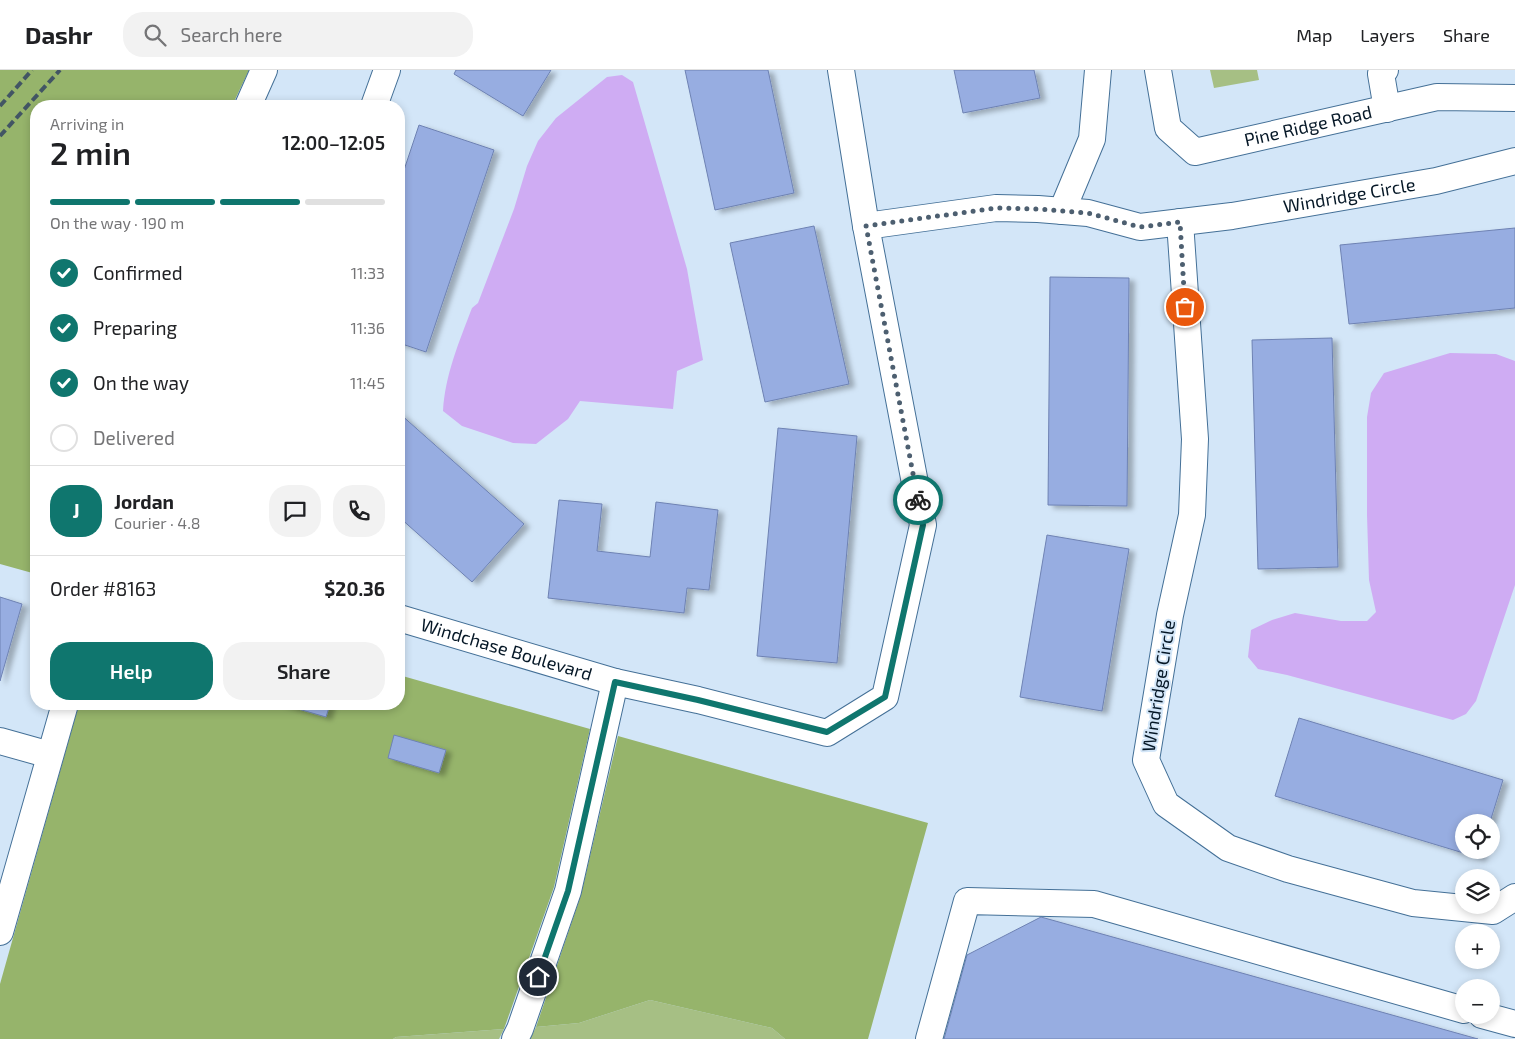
<!DOCTYPE html>
<meta charset="utf-8">
<style>
body{margin:0;font-family:"Exo 2",sans-serif;background:#f2f2f2;color:#202124;height:100vh;display:flex;flex-direction:column;font-size:19px;white-space:nowrap}
*{box-sizing:border-box;margin:0}
p{font-size:16px;color:#757577}
.icon{flex:none;width:28px;height:28px;fill:none;stroke:currentColor;stroke-width:2;stroke-linecap:round;stroke-linejoin:round}
.map{position:relative;flex:1;overflow:hidden}
.drawer{position:absolute;left:30px;top:30px;width:375px;height:610px;display:flex;flex-direction:column;background:#fff;border-radius:20px;box-shadow:0 2px 8px #0003}
.drawer>*{flex:none}
.fabs{position:absolute;left:1455px;top:744px;display:grid;gap:10px}
.fabs a{display:grid;place-items:center;width:45px;height:45px;border-radius:50%;background:#fff;box-shadow:0 2px 8px #0003;font-size:25px}
.pin{position:absolute;display:grid;place-items:center;width:42px;height:42px;color:#fff;margin:-21px;border:2px solid #fff;border-radius:50%;box-shadow:0 1px 5px #0007}
.courier{position:absolute;display:grid;place-items:center;width:50px;height:50px;margin:-25px;border:4px solid #0f766e;border-radius:50%;background:#fff;color:#222;box-shadow:0 1px 6px #0007}
.head em{font-style:normal;font-weight:600}
.head div{display:flex;flex-direction:column-reverse}
.head{display:flex;align-items:center;justify-content:space-between;height:85px;padding:0 20px}
h1{font-size:32px;font-weight:600;line-height:38px}
.bar{display:grid;grid-template-columns:repeat(4,1fr);gap:8px 5px;align-content:center;height:60px;padding:0 20px}
.bar i{height:6px;border-radius:4px;background:#e0e0e0}
.bar .current{background:#0f766e}
.bar p{grid-column:span 4}
.line{display:flex;align-items:center;gap:12px;padding:0 20px;border-top:1px solid #e0e0e0}
.line div{flex:1}
.round{display:grid;place-items:center;flex:none;width:52px;height:52px;border-radius:20px;background:#f2f2f2}
ol{padding:0 20px;list-style:none}
li{display:flex;align-items:center;gap:15px;height:55px}
li p{margin-inline-start:auto}
li .icon{padding:5px;border-radius:50%;background:#0f766e;color:#fff;stroke-width:4}
li:last-child{color:#757577}
li i{width:28px;height:28px;border:2px solid #e0e0e0;border-radius:50%}
.action{display:flex;gap:10px;margin-top:auto;padding:10px 20px}
.action a{flex:1;height:58px;border-radius:20px;background:#0f766e;color:#fff;font-size:20px;font-weight:600;line-height:58px;text-align:center}
.action a+a{background:#f2f2f2;color:#202124}
header{display:flex;align-items:center;gap:30px;box-sizing:border-box;height:70px;padding:0 25px;background:#fff;border-bottom:1px solid #e0e0e0}
header strong{font-size:24px}
nav{display:flex;gap:28px;margin-inline-start:auto;font-size:18px}
.search{width:350px;height:45px;background:#f2f2f2;display:flex;align-items:center;gap:12px;box-sizing:border-box;padding:0 18px;border-radius:20px;color:#757577;font-size:19px}
.map>svg:first-child{display:block}
</style>
<header>
<strong>Dashr</strong>
<div class="search"><svg class="icon" aria-label="search" viewBox="0 0 24 24"><circle cx="10" cy="10" r="6"/><path d="M15 15l6 6"/></svg>Search here</div>
<nav><a>Map</a><a>Layers</a><a>Share</a></nav>
</header>
<div class="map">
<svg width="1515" height="969" viewBox="0 0 1515 969">
<defs>
<filter id="shadow"><feDropShadow dx="5.5" dy="3" stdDeviation="2.5" flood-color="#0004"/></filter>
</defs>
<rect width="100%" height="100%" fill="#d3e6f8"/>
<!-- green -->
<path fill="#a6bf84" d="M1210,0h47l2,10 -45,8z
M650,930l122,28 13,11h-255l6,-12 43,-4z
M504,959l-5,10h-106l3,-2z"/>
<!-- forest -->
<path fill="#96b46b" d="M0,0h249l-17,36h-196v468l-36,-10z
M399,605l191,54 -36,158 -50,142 -108,8 -3,2h-393v-55l79,-280h320z
M618,666l310,87 -60,216h-83l-13,-11 -122,-28 -71,23 -43,4 45,-132z"/>
<!-- water -->
<path fill="#cfacf3" d="M622,5l11,7 54,187 16,91 -26,11 -4,38 -93,-8 -12,18 -32,25 -23,-1 -51,-17 -19,-15c2,-36 16,-69 29,-103l6,-5 36,-94 13,-43 11,-25 18,-23 51,-41z
M1450,283l46,1 19,7v224l-39,116 -10,13 -13,6 -166,-45 -29,-6 -10,-12 3,-27 21,-10 23,-7 46,8h26l9,-9 -7,-32 -2,-65v-98l4,-24 13,-20z"/>
<!-- building -->
<path fill="#97ade1" stroke="#6e82b3" filter="url(#shadow)" d="M456,0h95l-28,46 -69,-42z
M685,0h83l26,123 -79,17z
M954,0h80l6,28 -77,15z
M419,55l75,25 -68,202 -27,-9v-158z
M814,156l35,158 -84,18 -35,-159z
M1515,158v80l-166,16 -9,-79z
M1050,207l79,1 -2,228 -79,-1z
M1332,268l6,229 -80,2 -6,-229z
M399,343l125,111 -52,58 -73,-65z
M778,358l79,8 -20,227 -80,-7z
M559,430l43,4 -5,47 53,6 6,-55 62,8 -9,80 -22,-2 -3,25 -136,-15z
M1047,465l82,14 -27,162 -82,-14z
M0,527l22,7 -22,77z
M281,634h49l-4,13z
M1299,648l204,62 -13,42h-26v28h18l-2,8 -205,-62z
M394,665l52,15 -7,23 -51,-15z
M1041,847l437,122h-534l23,-84z"/>
<g fill="none" stroke-linecap="round" stroke-linejoin="round">
<defs>
<g id="minor">
<path id="s1" d="M1158,0l10,58 27,24 242,-55 78,1"/>
<path d="M1385,0l-4,4 6,35"/>
<path d="M248,36l16,-36"/>
<path d="M374,36l13,-36"/>
<path d="M1062,141l30,-72 6,-69"/>
<path d="M1180,152l15,217 -3,76 -22,100 -24,145 20,44 62,44 60,21 125,34 80,8 22,-14"/>
<path id="s2" d="M866,156l130,-18 42,1 50,4 52,14 92,-11 204,-35 79,-20"/>
<path id="s3" d="M399,548l216,64 83,18 129,33 58,-36 38,-172 -57,-299 -25,-156"/>
<path d="M0,671l50,14"/>
<path d="M0,862l65,-228"/>
<path d="M1482,945l33,9"/>
<path d="M515,969l5,-10 48,-138 47,-209"/>
<path d="M929,969l38,-138 127,3 370,106"/>
</g>
</defs>
<!-- minor casing -->
<use href="#minor" stroke="#447097" stroke-width="28"/>
<!-- minor -->
<use href="#minor" stroke="#fff" stroke-width="26"/>
<!-- rail -->
<path stroke="#425564" stroke-width="4" stroke-dasharray="8 4" stroke-linecap="butt" d="M0,36l32,-36
M0,66l60,-66"/>
</g>
<g fill="none" stroke-linecap="round" stroke-linejoin="round">
<!-- done -->
<path stroke="#4d5f70" stroke-width="5" stroke-dasharray="0 9" d="M918,430l-52,-274 130,-18 42,1 50,4 52,14 40,-5 5,85"/>
<!-- route -->
<path stroke="#0f766e" stroke-width="6" d="M538,907l30,-86 47,-209 83,18 129,32 58,-35 38,-172 -5,-25"/>
</g>
<g text-anchor="middle" stroke-width="4" stroke-linejoin="round" paint-order="stroke">
<!-- street labels -->
<g font-size="18" fill="#051726" stroke="#d3e6f8">
<text dy="6" stroke="none"><textPath href="#s1" startOffset="211">Pine Ridge Road</textPath></text>
<text dy="6" stroke="none"><textPath href="#s2" startOffset="489">Windridge Circle</textPath></text>
<text dy="6" stroke="none"><textPath href="#s3" startOffset="112">Windchase Boulevard</textPath></text>
<text transform="translate(1159 616) rotate(-81)" y="6">Windridge Circle</text>
</g>
</g>
</svg>
<div class="fabs">
<a><svg class="icon" aria-label="locate" viewBox="0 0 24 24"><circle cx="12" cy="12" r="6"/><path d="M12 2v4M12 18v4M2 12h4M18 12h4"/></svg></a>
<a><svg class="icon" aria-label="layers" viewBox="0 0 24 24"><path d="M12 4l9 5-9 5-9-5zM3 14l9 5 9-5"/></svg></a>
<a>+</a>
<a>−</a>
</div>
<div class="pin" style="left:1185px;top:237px;background:#ea580c"><svg class="icon" aria-label="bag" viewBox="0 0 24 24"><path d="M5 8h14l-1 12H6zM9 8a3 3 0 0 1 6 0"/></svg></div>
<div class="pin" style="left:538px;top:907px;background:#1f2937"><svg class="icon" aria-label="home" viewBox="0 0 24 24"><path d="M3 11l9-7 9 7M6 9v11h12V9"/></svg></div>
<div class="courier" style="left:918px;top:430px"><svg class="icon" aria-label="bike" viewBox="0 0 24 24"><circle cx="6" cy="16" r="4"/><circle cx="18" cy="16" r="4"/><path d="M6 16l4-8h5l3 8M10 8l3 8H6M13 5h3"/></svg></div>
<section class="drawer">
<div class="head"><div><h1>2 min</h1><p>Arriving in</p></div><em>12:00–12:05</em></div>
<div class="bar"><i class="current"></i><i class="current"></i><i class="current"></i><i></i><p>On the way · 190 m</p></div>
<ol>
<li><svg class="icon" aria-label="check" viewBox="0 0 24 24"><path d="M5 12l5 5 9-10"/></svg>Confirmed<p>11:33</p></li>
<li><svg class="icon" aria-label="check" viewBox="0 0 24 24"><path d="M5 12l5 5 9-10"/></svg>Preparing<p>11:36</p></li>
<li><svg class="icon" aria-label="check" viewBox="0 0 24 24"><path d="M5 12l5 5 9-10"/></svg>On the way<p>11:45</p></li>
<li><i></i>Delivered</li>
</ol>
<div class="line" style="height:90px"><b class="round" style="background:#0f766e;color:#fff">J</b><div><b>Jordan</b><p>Courier · 4.8</p></div><a class="round"><svg class="icon" aria-label="chat" viewBox="0 0 24 24"><path d="M4 5h16v11H9l-5 4z"/></svg></a><a class="round"><svg class="icon" aria-label="phone" viewBox="0 0 24 24"><path d="M5 4h4l2 5-3 2q2 4 5 5l2-3 5 2v4C11 20 4 13 5 4z"/></svg></a></div>
<div class="line" style="height:65px"><div>Order #8163</div><b>$20.36</b></div>
<div class="action"><a>Help</a><a>Share</a></div>
</section>
</div>
